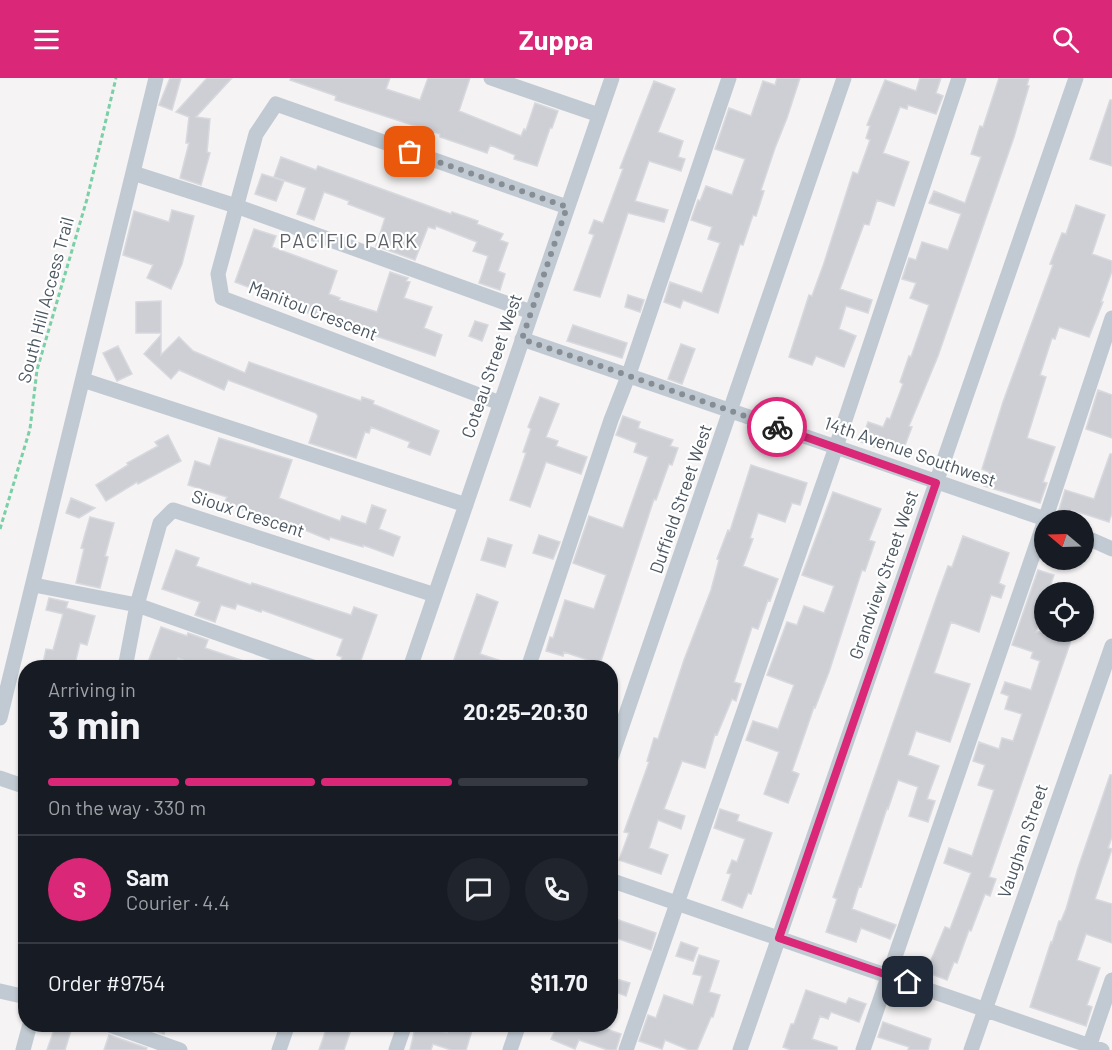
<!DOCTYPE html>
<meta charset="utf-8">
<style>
body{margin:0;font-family:Barlow,sans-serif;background:#20242c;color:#f1f3f6;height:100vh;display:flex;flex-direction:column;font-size:22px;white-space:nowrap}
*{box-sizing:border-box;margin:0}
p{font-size:20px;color:#9ea1a6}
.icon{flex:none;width:33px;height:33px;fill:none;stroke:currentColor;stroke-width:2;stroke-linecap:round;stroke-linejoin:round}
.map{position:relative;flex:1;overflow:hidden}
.details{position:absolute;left:18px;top:582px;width:600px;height:372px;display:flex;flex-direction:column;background:#171b24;border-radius:24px;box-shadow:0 2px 4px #0004}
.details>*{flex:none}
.needle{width:39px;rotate:289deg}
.tools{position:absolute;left:1034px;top:432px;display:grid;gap:12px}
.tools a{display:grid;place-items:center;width:60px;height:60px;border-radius:50%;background:#171b24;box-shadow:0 2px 4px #0004;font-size:30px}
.pin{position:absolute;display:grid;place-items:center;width:51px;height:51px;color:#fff;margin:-26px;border-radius:12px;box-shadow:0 3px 9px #0006}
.courier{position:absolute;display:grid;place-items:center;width:60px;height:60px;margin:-30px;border:4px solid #db2777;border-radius:50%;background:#fff;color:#222;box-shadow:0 2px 8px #0007}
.summary em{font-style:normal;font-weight:700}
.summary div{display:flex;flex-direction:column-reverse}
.summary{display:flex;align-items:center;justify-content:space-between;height:102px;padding:0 30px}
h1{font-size:39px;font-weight:700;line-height:45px}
.bar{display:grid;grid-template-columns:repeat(4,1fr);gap:9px 6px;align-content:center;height:72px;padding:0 30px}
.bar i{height:8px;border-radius:4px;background:#363941}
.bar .selected{background:#db2777}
.bar p{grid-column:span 4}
.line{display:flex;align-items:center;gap:15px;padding:0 30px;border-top:2px solid #363941}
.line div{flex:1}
.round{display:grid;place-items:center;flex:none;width:63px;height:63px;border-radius:32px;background:#20242c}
header{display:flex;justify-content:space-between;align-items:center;height:78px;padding:0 30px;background:#db2777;color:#fff;font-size:27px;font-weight:700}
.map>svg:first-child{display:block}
</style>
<header><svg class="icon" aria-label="menu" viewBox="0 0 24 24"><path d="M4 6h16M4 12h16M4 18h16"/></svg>Zuppa<svg class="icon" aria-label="search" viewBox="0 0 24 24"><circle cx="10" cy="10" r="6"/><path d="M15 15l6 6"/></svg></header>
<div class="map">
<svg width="1112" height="972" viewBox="0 0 1112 972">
<rect width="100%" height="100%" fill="#f5f3f3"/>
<!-- building -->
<path fill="#cdcfd5" stroke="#d7d9de" stroke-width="1.5" d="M170,0h11l-9,32 -13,-5z
M207,0h25l-36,39 14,2 -3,33 3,1 -9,32 -21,-7 9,-35h-3l3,-26 -13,-5z
M291,0h99l-4,11 34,11 8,-22h42l-11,33 62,25 3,-7 2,1 9,-27 23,8 -6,17h-2l-13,38 -23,-7 1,-4 -25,-10 -3,8 -47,-16v-3l-105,-34 1,-4 -46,-16z
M777,0h23l-13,40 -12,30 -14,42 3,1 -8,25 -3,-1 -10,30 -3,-1 -22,69 -35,-13 -3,8 -16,-6 6,-20 32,11 18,-50 -12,-4 4,-12 -21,-7 7,-20 2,1 6,-15 26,9 13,-36 -30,-10 14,-41 22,8 12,-35 12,4z
M920,0h21l-5,15 7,3 -7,18 -28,-9 -1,4 -7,-2 -17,46 26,9 -15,44 -17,-6 -8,25 -5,-1 -24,65 32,11 -4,13 -22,-7 -7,23 17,7 -12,31 -28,-11 -4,9 -23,-8 20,-62 3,1 12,-33 29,-91 5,2 12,-34 -4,-2 4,-12 -3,-1 18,-45 31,11z
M999,0h30l-2,7 2,1 -15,51 -76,219 -29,70 3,1 -10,26 -18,-6 -1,3 -22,-8 7,-20 15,5 4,-9 3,1 13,-35 -3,-2 9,-26 2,1 18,-52 -19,-7 6,-15 -14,-4 7,-21 7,2 6,-18 26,8 13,-36 -32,-11 5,-12 31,12 16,-46 -10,-3 9,-28 3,1z
M654,3l21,8 -17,43 25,9 -5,16 7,2 -4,12 -32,-10 -14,40 33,9 -4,12 -36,-9 -28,84 -26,-7 20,-55 -5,-2 5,-13 9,3 20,-54 -3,-1z
M1110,22h2v66l-22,-7z
M281,79l35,13 2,-4 133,48 1,-2 26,9 -1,3 26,10 -3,6 8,3 -10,28 7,3 -5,16 -21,-7 9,-27 -15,-5 4,-9 -41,-16 -1,3 -7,-2 -13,33 -39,-14 9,-28 -37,-14 1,-3 -25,-9 -10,28 -17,-6 9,-26 -32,-11z
M262,96l22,7 -8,20 -21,-7z
M1076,127l29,10 -13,39 20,7v10l-11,31h2l-14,35 -30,-10 -4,12 -3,-1 -12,37 6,2 -19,61 28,9 -12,35 4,1 -7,20 -56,-17 5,-14 -7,-3 21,-67 50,-137 -3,-1 12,-31 4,1z
M172,132l22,6 -12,48 -11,25 -24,-11 6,-13 -30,-10 11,-44 35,11z
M254,151l22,7 -4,11 65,24 -8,23 11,4 -1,2 38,12 13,-40 18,6 -2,3 4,1 -6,16 28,9 -8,21 18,7 -7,21 -136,-46 -28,-11 1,-3 -37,-14z
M628,217l16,5 -4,12 -15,-5z
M161,223v32h-25v-31z
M475,243l13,4 -6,16 -13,-5z
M573,247l54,18 -5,15 -55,-17z
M161,257v20l18,-18 14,14 52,22 4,-11 112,39 1,-4 12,4 -1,3 66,27 -9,24 -22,-8 2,-5 -39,-15 -2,6 -4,-1 -9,26 -47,-15 9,-27 -2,-3 -88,-33 -4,10 -45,-20 -8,9 -27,-25z
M681,266l14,5 -13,35 -14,-5z
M118,268l14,28 -15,7 -14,-28z
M1098,312l14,5v43l-26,-9z
M540,319l19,7 -13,33 12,4 -2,5 31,11 -6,17 -35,-12 -16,45 -20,-7 16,-47 -3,-1 8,-23 -3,-2z
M623,338l17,6 -2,6 35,12 -3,6 8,2 -6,17 -3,-1 -13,36 -2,-1 -54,165 -36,-12 -1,4 -17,-5 4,-14 3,1 12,-38 29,9 12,-34 -33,-12 16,-47 34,12 25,-71 -14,-5 3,-9 -21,-8z
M168,357l13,26 -43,23 -1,-2 -31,19 -10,-16 32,-20 -1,-2 31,-17 -3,-4z
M219,360l73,22 -13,38 61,23 2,-5 24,8 6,-19 14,5 -7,19 21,8 -7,19 -30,-11v2l-33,-10 -1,3 -34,-14 -43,-15 -1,2 -27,-10 3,-6 -39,-12 7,-24 15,5z
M1110,376h2v59l-3,9 -37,-12 -1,4 -12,-4 6,-20 29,9z
M751,387l56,18 -7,22 -8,-2 -7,19 -27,-9 -8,25 3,1 -10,27 35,13 -8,22 -2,-1 -10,29 -6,-2 -18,55 7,2 -5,17 -4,-2 -15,36 -2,-1 -10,34 -23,-7 -18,48 21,7 -4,13 -23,-9 -9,28 19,7 -7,19 -42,-14 10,-27 -5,-1 25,-70 -2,-1 7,-23 4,1 26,-79 27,-70 8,-30 -2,-1 11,-29 2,1z
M833,414l48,17 -12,31 6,2 -10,29 -3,-1 -33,102 -14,36 -1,-1 -22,64 7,3 -11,29 -24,-9 15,-42 -33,-12 7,-19 25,8 16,-44 -27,-10 20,-53 10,3 7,-19 20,7 5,-13 5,-14 -32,-11z
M71,420l24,10 -16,10 -13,-5z
M90,439l24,6 -9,33 3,1 -8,31 -24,-5 8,-34 -3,-1z
M539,457l21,7 -7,17 -20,-6z
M963,458l46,17 -10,30 6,3 -4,12 -10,-3 -12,37 -28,-10 -17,51 36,11 -20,58 -34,-11 -8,24 31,11 -12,33 8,2 -7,21 -19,-6 9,-29 -20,-7 -10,29 -1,-1 -26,79 -2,-1 -7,23 44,16 -6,14 -29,-11 -5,14 -30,-10 11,-33 -4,-2 103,-298 12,-33 4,1z
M488,460l24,7 -7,22 -24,-7z
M176,472l23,8 -3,8 55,19 1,-2 99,32 3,-8 23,8 -17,48 -2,-1 -2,6h-18l4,-11 -5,-2 6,-16 -81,-29 -1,2 -24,-8 -2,5 -14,-4 -6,17 -20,-7 5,-13 -38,-13z
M1038,492l16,5 -6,17h-4v17l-8,23h38l-85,245 7,2 -6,17 -5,-2 -14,37 -2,-1 -12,33 -3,-1 -7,18 -21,-8 19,-45 5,2 21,-56 -27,-10 5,-15 23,8 22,-66 -16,-5 7,-20 -12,-4 6,-19 20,7 3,-11 11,3 9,-27 -17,-5 4,-13 -8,-3 4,-11 26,8 9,-29 -9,-3 2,-6 -21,-7z
M477,516l21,8 -18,52 34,11v3h-63z
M49,520l19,4 -2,6 29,8 -8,29 -7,-2 -6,25h-32l4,-19 7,1 10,-36 -17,-4z
M161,549l26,9 1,-3 20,7 -3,8 51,17 -1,3h-52l-25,-10 -4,10h-28z
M1110,697h2v62l-4,11 4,1 -17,50 17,5v39l-26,-9 -9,26 23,8 -13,37 5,2 -6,19 -56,-19 21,-65 1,1 7,-22h2l5,-12 12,-41z
M720,731l19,6 -2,6 35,12 -21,61 -3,-1 -6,15 -20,-8 9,-26 -4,-1 5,-13 5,2 8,-23 -31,-11z
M610,839l46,16 -5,17 -41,-14z
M681,864l17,6 -5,13 -17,-5z
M699,877l20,6 -10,31 11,3 -7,22h-2l-14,33h-8l-24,-10 -3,9 -23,-8 9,-26 8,3 8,-23 29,10 9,-29 -9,-2z
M610,899l20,6 -4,13 -16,-6z
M806,912l40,14 3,-6 17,6 -7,18 -28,-10 -3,7 -8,-3 -8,23 25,8v3h-46l-8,-3 8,-23h3z
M883,944l48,17 -3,11h-20l1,-3 -31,-10z
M56,946h17l-8,26h-18z
M137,946h30l-3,10z
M328,946h25l-9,26h-25z
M416,946h6l25,9 3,-9h24l-8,26h-15l-18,-6 -2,6h-21z
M558,946h34l29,10 -5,16h-8l-29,-10 -4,9 -24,-10z
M109,957l38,13 -1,2h-42z"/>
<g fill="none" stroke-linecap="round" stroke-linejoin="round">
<!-- path -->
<path stroke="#7ad0a6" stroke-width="3" stroke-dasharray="4.5 3" stroke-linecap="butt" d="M0,451l30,-100 7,-59 50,-171 29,-121"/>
<!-- minor -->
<path stroke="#c1cad2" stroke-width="15" d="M491,0l108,37
M133,95l103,33 295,106
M522,261l526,181
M83,302l383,125
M500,325l-278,-105 -4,-24 38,-140 20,-30 291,103
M1045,442l67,-202
M1083,458l29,13
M34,507l103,20 179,63
M125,590l12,-63 23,-82 13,-13 262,85
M410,590l202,-590
M528,590l83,-248 18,-46 100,-296
M0,640l156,-640
M610,683l234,-683
M0,700l26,9
M610,802l492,170
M0,913l26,6
M107,946l73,26
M23,972l7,-26
M279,972l9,-26
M396,972l9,-26
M510,972l9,-26
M626,972l210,-603 123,-369
M740,972l336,-972
M863,972l181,-527
M971,972l141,-404
M1088,972l24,-70"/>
</g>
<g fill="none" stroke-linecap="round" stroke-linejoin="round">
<!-- done -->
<path stroke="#868d94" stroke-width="6" stroke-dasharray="0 10.8" d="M410,74l157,55 -45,132 255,88"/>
<!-- route -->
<path stroke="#db2777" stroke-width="8" d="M777,349l159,56 -157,455 129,44"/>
</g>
<g text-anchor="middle" stroke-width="4.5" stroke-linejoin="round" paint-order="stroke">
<!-- street labels -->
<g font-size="18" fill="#4a5661" stroke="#fff">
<text transform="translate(46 222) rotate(-75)" y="6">South Hill Access Trail</text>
<text transform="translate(313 233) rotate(21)" y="6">Manitou Crescent</text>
<text transform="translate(492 288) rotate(-71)" y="6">Coteau Street West</text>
<text transform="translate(910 374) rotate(19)" y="6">14th Avenue Southwest</text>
<text transform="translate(681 421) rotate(-71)" y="6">Duffield Street West</text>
<text transform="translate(248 436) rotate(18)" y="6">Sioux Crescent</text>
<text transform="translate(884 497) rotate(-71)" y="6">Grandview Street West</text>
<text transform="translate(1023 763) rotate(-71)" y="6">Vaughan Street</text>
</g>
<!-- neighbourhood labels -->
<g font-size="20" letter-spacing="1.5" fill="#5f6368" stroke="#fff">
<text x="349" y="170">PACIFIC PARK</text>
</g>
</g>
</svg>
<div class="tools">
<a><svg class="needle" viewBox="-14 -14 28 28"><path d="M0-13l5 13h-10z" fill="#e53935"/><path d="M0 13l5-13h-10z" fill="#9ea1a6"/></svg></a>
<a><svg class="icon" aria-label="locate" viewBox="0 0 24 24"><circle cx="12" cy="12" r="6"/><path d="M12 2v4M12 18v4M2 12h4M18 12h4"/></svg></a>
</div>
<div class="pin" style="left:410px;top:74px;background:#ea580c"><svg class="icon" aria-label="bag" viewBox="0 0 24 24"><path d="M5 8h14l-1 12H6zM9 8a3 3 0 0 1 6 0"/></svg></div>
<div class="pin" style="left:908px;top:904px;background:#1f2937"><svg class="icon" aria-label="home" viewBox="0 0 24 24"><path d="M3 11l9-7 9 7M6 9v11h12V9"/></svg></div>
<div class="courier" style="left:777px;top:349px"><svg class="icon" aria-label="bike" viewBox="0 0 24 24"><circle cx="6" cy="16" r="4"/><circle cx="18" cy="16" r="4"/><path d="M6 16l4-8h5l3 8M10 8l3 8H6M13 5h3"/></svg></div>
<section class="details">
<div class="summary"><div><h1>3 min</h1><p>Arriving in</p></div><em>20:25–20:30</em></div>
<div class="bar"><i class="selected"></i><i class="selected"></i><i class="selected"></i><i></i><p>On the way · 330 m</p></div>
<div class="line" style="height:108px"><b class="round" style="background:#db2777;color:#fff">S</b><div><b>Sam</b><p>Courier · 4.4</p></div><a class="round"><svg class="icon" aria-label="chat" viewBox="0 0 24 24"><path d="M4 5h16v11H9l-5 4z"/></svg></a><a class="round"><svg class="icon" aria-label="phone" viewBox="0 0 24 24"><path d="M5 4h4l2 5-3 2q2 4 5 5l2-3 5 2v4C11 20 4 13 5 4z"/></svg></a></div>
<div class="line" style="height:78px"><div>Order #9754</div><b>$11.70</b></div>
</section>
</div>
